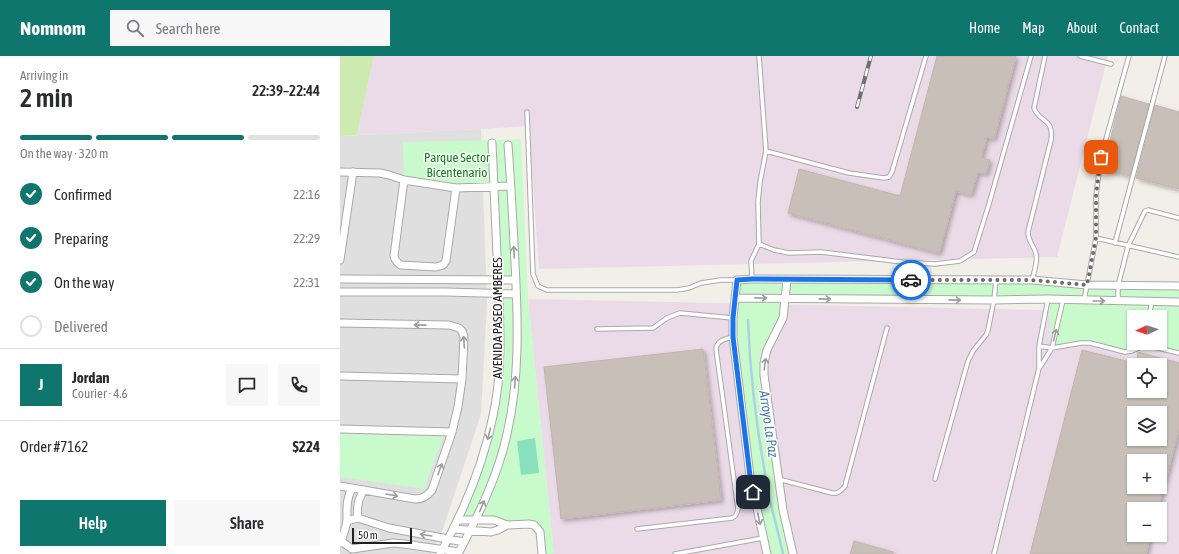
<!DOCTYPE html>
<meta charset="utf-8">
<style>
body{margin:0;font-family:"Asap Condensed",sans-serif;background:#f7f7f7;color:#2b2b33;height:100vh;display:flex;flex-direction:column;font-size:15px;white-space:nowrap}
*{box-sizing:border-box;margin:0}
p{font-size:13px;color:#7c7c81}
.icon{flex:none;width:22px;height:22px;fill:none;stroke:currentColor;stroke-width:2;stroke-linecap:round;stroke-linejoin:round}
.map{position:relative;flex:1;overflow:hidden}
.drawer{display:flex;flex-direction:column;background:#fff;width:340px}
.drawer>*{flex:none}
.needle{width:26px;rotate:266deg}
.buttons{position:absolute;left:787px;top:254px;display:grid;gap:8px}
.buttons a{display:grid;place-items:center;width:40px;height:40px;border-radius:0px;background:#fff;box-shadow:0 1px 3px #0004;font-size:20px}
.scale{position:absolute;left:12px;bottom:10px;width:60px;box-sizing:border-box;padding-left:4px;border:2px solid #222;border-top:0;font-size:11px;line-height:14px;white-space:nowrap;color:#222;-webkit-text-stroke:3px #fff;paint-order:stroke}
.pin{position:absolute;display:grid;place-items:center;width:34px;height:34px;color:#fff;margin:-17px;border-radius:8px;box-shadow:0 2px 6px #0006}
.courier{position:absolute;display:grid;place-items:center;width:40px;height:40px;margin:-20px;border:3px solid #1a73e8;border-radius:50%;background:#fff;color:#222;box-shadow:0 1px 5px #0007}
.overview em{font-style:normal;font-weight:600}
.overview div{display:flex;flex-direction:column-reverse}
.overview{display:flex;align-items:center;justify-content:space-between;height:68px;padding:0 20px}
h1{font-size:26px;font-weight:600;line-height:30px}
.bar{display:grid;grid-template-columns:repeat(4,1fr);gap:6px 4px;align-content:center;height:48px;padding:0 20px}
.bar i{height:5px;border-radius:3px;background:#e1e1e2}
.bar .current{background:#0f766e}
.bar p{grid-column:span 4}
.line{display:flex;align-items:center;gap:10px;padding:0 20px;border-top:1px solid #e1e1e2}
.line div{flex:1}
.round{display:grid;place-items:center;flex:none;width:42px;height:42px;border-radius:0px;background:#f7f7f7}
ol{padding:0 20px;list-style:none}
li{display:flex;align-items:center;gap:12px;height:44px}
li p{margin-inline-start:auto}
li .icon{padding:4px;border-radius:50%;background:#0f766e;color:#fff;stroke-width:4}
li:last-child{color:#7c7c81}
li i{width:22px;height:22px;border:2px solid #e1e1e2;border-radius:50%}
.button{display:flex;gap:8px;margin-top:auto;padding:8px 20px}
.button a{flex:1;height:46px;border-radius:0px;background:#0f766e;color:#fff;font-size:16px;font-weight:600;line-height:46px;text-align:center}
.button a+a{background:#f7f7f7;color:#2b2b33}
header{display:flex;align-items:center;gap:24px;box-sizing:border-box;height:56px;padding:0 20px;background:#0f766e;color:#fff}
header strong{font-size:19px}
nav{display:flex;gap:22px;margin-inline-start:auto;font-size:14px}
.search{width:280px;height:36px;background:#f7f7f7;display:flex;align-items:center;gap:10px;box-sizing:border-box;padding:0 14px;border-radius:0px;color:#7c7c81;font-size:15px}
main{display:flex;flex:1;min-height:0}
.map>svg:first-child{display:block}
</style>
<header>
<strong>Nomnom</strong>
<div class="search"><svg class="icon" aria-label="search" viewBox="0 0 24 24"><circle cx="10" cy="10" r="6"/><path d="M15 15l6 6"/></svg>Search here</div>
<nav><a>Home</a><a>Map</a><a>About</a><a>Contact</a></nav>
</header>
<main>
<section class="drawer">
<div class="overview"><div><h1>2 min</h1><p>Arriving in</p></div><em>22:39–22:44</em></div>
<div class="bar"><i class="current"></i><i class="current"></i><i class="current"></i><i></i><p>On the way · 320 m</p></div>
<ol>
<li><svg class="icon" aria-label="check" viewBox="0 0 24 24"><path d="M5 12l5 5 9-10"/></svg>Confirmed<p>22:16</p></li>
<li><svg class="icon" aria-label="check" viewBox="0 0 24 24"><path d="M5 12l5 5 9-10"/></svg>Preparing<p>22:29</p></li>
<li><svg class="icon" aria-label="check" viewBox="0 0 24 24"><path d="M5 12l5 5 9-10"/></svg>On the way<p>22:31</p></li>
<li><i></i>Delivered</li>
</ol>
<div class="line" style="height:72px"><b class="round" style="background:#0f766e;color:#fff">J</b><div><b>Jordan</b><p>Courier · 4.6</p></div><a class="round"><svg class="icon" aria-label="chat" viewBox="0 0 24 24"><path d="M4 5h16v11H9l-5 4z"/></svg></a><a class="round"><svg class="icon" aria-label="phone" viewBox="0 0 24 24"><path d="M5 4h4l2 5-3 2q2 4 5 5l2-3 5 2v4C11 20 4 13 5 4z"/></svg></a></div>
<div class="line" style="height:52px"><div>Order #7162</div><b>$224</b></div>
<div class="button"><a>Help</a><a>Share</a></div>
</section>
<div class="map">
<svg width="839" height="498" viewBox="0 0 839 498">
<defs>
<filter id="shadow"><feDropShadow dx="2.5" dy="2.5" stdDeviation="2" flood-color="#0004"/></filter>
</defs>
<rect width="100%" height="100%" fill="#f2efe9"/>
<!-- residential -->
<path fill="#e0dfdf" d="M141,73l6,173 -6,112 -38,115 -12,25h-91v-418z"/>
<!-- industrial -->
<path fill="#ebdbe8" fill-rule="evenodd" d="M34,0h734l-51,201 -518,12 -10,-143 -48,3 -124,6z
M188,243l651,14v241h-625zM794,261h26v26h-26zM794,309h26v26h-26zM794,357h26v26h-26zM794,405h26v26h-26zM794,453h26v26h-26z"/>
<!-- grass -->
<path fill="#cdebb0" d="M0,0h34l-17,79 -17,1z"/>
<!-- park -->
<path fill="#c8facc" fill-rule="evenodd" d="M181,83l7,160 26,255h-12l-2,-22 -6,-7 -76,-5 16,-36 25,-110v-80h17v-14h-18l-4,-94 -38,2 -52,-8 -1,-38 89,-2z
M397,224h259l183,6v67l-34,-8 -17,7 -38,-9 -38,5 -4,-48 -262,-2 -2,17 -17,35 -3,25 29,179h-26l-17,-78 -17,-139zM794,261h26v26h-26z
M0,378l104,2 -20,53 -84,-12z"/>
<!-- pitch -->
<path fill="#88e0be" d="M195,382l4,35 -18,2 -4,-34z"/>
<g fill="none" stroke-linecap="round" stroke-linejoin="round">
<!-- stream -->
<path stroke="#aad3df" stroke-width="2.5" d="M408,264c2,57 10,119 21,175 4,20 10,39 14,59"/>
</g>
<!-- building -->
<path fill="#c7bfb8" stroke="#c4b6ab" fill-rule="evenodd" filter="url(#shadow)" d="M597,0h79l-22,83 -7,-2 -6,21 9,2 -4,14 -8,-2 -7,23 -15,-4 -17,62 -151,-40 11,-44 101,27z
M781,40l28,8 -19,72 -27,-7z
M815,49l24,7v77l-43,-11z
M363,293l18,151 -160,19 -17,-152z
M742,294l52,13v28h26v-26h-24l2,-13 41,11v66l-21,80h-24v26h17l-5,19h-116zM794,357h26v26h-26zM794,405h26v26h-26z
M514,485l39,11v2h-43z"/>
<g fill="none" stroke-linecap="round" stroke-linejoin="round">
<defs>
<path id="service" d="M740,0l31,8
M789,0l-28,101 -5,38v43l83,19
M187,56l6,162 5,12 9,4h130l12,-2 12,-5 20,-3h16
M426,95l83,22 35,5 5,-1 3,-5 34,-116
M775,187l50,-187
M419,188l15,6 15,3 32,-1 81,10 33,2 25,-3 14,-9 15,-48 42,-148
M412,223l-1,-18 8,-17 -1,-42 2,-20 6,-31 -7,-95
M692,224c2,-8 6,-18 4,-26 -2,-9 -8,-12 -8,-22l23,-92c3,-23 -12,-17 -17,-32l11,-52
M744,244l12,-62
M778,245v-15l10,-40 17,-35 3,-1 31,8
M809,261l3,-16
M257,273l56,-1 14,-10 13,-5 53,5
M699,290l13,2 29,-5h9l35,9 7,-1 13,-6 34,8
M700,311l12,-19 11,-48
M438,423l54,14c6,1 9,-2 13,-7l42,-158
M595,423l33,-118 5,-10 13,-16 2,-5 6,-30 2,-20
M297,473l95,-11c4,-2 5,-4 6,-9l-22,-160c1,-9 10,-10 17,-12
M335,498l88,-16
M654,498l45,-186v-22l9,-47"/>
<path id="minor" d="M0,116l40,1 9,2 15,5 52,8 55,-2
M64,124l-10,76c1,4 3,7 7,9l35,2 7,-2 3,-4 10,-73
M0,204l13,-88
M0,223l176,1
M447,224l-4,38 -16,32 -3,13v12l19,135 10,44
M0,236h106l70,2
M396,242l258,2 54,-1 131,3
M0,267l109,2 10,3 3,3 2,6 -2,42 -4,28 -6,25 -20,58c-5,6 -9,9 -17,9l-75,-13
M0,320l122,3
M0,373l112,3
M18,462c-2,-11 0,-19 6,-28
M118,464h36l13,5 22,-1 5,1 3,3 3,4 2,22
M7,465l11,-3 31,10 75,14
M113,473l38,3 7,-2 9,-5
M1,485l11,8 41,-6 11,1 55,8
M0,487c3,-7 6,-15 7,-23 0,-12 -1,-20 5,-32
M100,498c25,-45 43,-88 53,-138 10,-45 7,-93 5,-139 -2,-45 -4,-89 -6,-134
M118,498c20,-38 40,-78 49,-120 13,-56 11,-114 8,-171 -2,-40 -4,-79 -7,-118
M427,498l-17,-78 -17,-139v-19l4,-38 15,-1 280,1 55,5 92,1"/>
</defs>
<!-- service casing -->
<use href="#service" stroke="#a9a9a9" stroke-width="5.5"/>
<!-- minor casing -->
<use href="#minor" stroke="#a9a9a9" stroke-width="9"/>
<!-- service -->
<use href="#service" stroke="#fff" stroke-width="3.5"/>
<!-- minor -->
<use href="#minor" stroke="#fff" stroke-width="7"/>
<defs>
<path id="rail" d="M517,51l14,-51"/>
</defs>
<!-- rail casing -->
<use href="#rail" stroke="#707070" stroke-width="4"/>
<!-- rail -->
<use href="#rail" stroke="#fff" stroke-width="2.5" stroke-dasharray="8" stroke-linecap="butt"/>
</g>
<!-- one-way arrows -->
<defs><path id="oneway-shaft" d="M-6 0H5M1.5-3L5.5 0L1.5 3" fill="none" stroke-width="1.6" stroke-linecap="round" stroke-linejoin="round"/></defs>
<g stroke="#9c9c9c">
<use href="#oneway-shaft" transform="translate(174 196) rotate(-93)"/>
<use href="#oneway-shaft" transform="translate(421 242) rotate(1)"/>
<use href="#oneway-shaft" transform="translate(485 243) rotate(1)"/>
<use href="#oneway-shaft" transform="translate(615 244) rotate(1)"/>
<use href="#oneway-shaft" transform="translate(759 245)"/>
<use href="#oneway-shaft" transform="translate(80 269) rotate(-179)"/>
<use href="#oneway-shaft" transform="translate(715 279) rotate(-76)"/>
<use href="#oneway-shaft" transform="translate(124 286) rotate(-94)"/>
<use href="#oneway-shaft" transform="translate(425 308) rotate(-82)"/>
<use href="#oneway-shaft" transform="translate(175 326) rotate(-86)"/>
<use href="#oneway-shaft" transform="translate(149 378) rotate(104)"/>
<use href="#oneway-shaft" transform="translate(100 413) rotate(-71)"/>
<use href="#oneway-shaft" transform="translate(52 439) rotate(10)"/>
<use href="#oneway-shaft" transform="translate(142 450) rotate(-67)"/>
<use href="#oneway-shaft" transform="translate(419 463) rotate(78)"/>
<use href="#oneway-shaft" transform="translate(86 479) rotate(-171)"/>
</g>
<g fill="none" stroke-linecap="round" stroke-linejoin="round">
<!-- done -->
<path stroke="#6b6a68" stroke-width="4" stroke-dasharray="0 7.2" d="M571,224h121l55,5 9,-47v-43l5,-38"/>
<!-- route -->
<path stroke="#1a73e8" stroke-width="5" d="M413,436l-3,-16 -17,-139v-19l4,-38 15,-1 159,1"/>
</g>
<g text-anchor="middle" stroke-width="3" stroke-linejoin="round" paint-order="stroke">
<!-- park labels -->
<g font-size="13" fill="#0c8416" stroke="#fff">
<text x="117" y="106">Parque Sector<tspan x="117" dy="15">Bicentenario</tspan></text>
</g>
<!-- street labels -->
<g font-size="13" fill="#222" stroke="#fff">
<text transform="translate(157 262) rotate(-90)" y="5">AVENIDA PASEO AMBERES</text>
</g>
<!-- water labels -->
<g font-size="14" font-style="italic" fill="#4a7aab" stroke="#fff">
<text transform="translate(429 368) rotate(82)" y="5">Arroyo La Paz</text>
</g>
</g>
</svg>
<div class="buttons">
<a><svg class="needle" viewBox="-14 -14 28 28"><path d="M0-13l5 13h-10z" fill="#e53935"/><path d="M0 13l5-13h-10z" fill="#7c7c81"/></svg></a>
<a><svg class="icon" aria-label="locate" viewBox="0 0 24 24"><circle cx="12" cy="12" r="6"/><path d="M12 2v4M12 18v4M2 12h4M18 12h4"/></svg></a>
<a><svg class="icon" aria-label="layers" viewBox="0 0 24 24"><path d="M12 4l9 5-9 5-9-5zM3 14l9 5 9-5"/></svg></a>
<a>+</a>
<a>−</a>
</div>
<div class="scale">50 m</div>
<div class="pin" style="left:761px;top:101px;background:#ea580c"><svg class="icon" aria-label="bag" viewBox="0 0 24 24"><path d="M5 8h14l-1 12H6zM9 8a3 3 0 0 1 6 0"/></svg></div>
<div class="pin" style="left:413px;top:436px;background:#1f2937"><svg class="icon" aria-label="home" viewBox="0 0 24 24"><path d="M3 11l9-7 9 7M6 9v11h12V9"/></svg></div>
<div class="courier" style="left:571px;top:224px"><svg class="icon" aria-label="car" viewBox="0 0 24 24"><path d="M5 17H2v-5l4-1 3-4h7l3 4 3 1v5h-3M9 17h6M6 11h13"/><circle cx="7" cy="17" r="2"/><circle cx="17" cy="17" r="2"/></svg></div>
</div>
</main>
